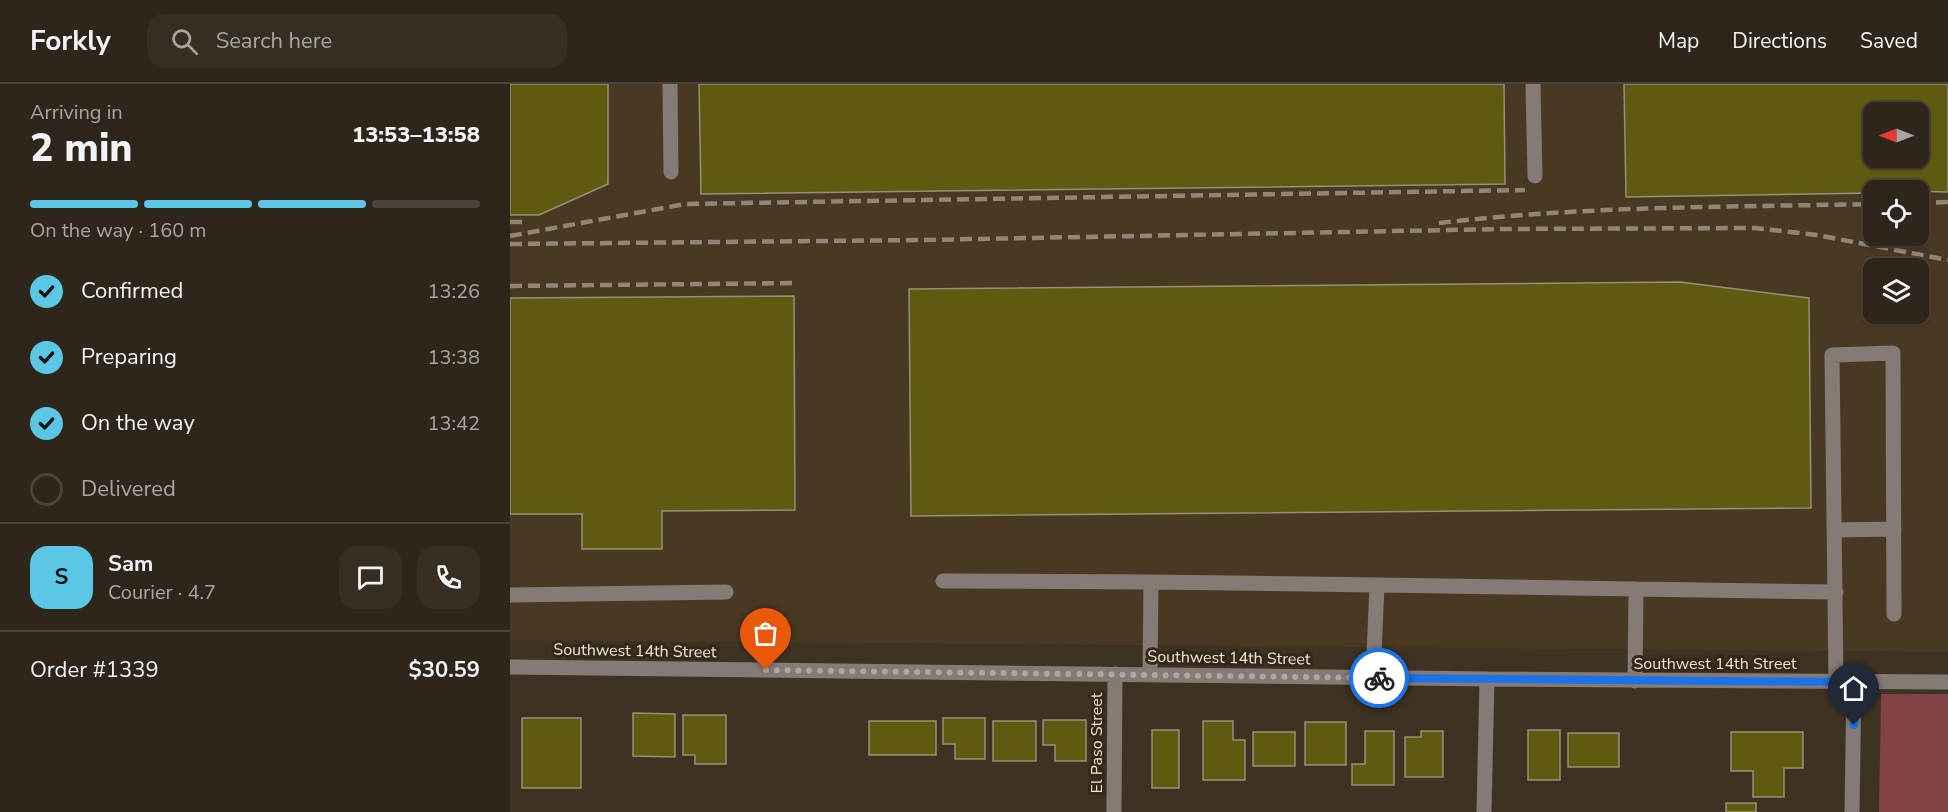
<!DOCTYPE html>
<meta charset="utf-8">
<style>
body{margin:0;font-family:"Nunito Sans",sans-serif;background:#362e23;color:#f1f3f6;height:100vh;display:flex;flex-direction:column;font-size:22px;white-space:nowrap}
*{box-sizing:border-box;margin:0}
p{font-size:20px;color:#a7a5a2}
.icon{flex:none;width:33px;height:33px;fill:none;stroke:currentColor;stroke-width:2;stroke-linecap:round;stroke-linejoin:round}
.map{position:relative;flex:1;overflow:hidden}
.panel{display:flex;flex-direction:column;background:#2e261a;width:510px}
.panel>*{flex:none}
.needle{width:39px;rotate:270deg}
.controls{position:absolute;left:1353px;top:18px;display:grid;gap:12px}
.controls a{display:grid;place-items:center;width:66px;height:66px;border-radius:12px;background:#2e261a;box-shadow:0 2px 4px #0004,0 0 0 2px #494339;font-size:30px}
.pin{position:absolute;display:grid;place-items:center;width:51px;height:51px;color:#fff;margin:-62px -26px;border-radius:50% 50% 50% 0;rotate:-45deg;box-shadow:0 0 6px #0007}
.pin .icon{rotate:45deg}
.courier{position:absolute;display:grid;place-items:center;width:60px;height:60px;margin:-30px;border:4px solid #1a73e8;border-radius:50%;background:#fff;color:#222;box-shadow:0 2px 8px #0007}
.summary em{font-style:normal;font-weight:800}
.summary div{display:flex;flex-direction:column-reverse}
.summary{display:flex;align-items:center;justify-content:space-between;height:102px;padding:0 30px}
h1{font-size:39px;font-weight:800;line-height:45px}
.bar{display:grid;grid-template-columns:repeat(4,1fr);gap:9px 6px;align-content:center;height:72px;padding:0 30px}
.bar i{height:8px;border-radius:4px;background:#494339}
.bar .current{background:#5ac8e5}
.bar p{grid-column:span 4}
.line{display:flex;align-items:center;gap:15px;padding:0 30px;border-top:2px solid #494339}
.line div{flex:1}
.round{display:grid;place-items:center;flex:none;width:63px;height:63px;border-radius:18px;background:#362e23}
ol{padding:0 30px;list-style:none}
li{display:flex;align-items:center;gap:18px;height:66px}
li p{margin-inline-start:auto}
li .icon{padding:6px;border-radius:50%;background:#5ac8e5;color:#111;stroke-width:4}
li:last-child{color:#a7a5a2}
li i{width:33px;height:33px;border:3px solid #494339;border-radius:50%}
header{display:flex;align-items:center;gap:36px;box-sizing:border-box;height:84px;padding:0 30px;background:#2e261a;border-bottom:2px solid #494339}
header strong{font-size:28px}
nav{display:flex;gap:33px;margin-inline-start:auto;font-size:21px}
.search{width:420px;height:54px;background:#362e23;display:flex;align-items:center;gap:15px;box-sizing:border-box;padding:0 21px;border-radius:18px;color:#a7a5a2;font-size:22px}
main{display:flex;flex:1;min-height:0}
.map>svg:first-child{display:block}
</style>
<header>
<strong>Forkly</strong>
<div class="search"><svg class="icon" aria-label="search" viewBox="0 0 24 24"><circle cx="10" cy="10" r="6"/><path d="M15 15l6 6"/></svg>Search here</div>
<nav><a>Map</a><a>Directions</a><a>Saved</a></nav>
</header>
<main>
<section class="panel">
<div class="summary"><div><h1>2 min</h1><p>Arriving in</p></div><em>13:53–13:58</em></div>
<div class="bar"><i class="current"></i><i class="current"></i><i class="current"></i><i></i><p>On the way · 160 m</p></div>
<ol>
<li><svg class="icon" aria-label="check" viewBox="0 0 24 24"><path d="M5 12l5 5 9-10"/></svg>Confirmed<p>13:26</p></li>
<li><svg class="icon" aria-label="check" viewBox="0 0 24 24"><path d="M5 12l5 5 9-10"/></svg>Preparing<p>13:38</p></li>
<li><svg class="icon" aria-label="check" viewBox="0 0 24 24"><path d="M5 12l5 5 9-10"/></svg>On the way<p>13:42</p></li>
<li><i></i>Delivered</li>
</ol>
<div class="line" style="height:108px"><b class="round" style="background:#5ac8e5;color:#111">S</b><div><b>Sam</b><p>Courier · 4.7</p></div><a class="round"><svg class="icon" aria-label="chat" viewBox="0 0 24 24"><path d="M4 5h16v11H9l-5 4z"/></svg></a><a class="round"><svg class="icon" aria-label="phone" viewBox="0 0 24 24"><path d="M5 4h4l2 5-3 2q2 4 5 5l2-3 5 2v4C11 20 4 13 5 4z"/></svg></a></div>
<div class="line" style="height:78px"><div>Order #1339</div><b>$30.59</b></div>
</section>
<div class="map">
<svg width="1438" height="728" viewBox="0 0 1438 728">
<rect width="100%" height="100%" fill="#3e3222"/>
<!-- built -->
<path fill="#493923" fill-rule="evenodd" d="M0,0h1438v568l-1438,-12zM1364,28h44v46h-44zM1364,106h44v46h-44zM1364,184h44v46h-44z"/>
<!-- green -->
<path fill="#824345" d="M1371,610h67v118h-69z"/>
<!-- building -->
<path fill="#605a10" stroke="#92917a" stroke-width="1.5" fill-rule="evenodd" d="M0,0h98v100l-69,31h-29z
M189,0h805l1,100 -804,10z
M1114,0h324v108l-74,-2v3l-248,4zM1364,28h44v46h-44z
M1170,198l129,16 2,210 -900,8 -2,-227z
M284,212l1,214 -133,1v38h-80v-35h-72v-216z
M123,629l42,1v43l-42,-1z
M173,631h43v49h-31v-9h-12z
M12,634h59v70h-59z
M433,634h42v41h-30v-15h-12z
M533,636h43v41h-31v-16h-12z
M359,637h67v34h-67z
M483,637h43v40h-43z
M693,637h30v19h12v40h-42z
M795,638h41v43h-41z
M642,646h27v58h-27z
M1018,646h32v50h-32z
M855,647h29v54h-42v-21h13z
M911,647h22v46h-38v-40h16z
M743,648h42v34h-42z
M1221,648h72v36h-19v29h-31v-26h-22z
M1058,649h51v34h-51z
M1216,719h30v9h-30z"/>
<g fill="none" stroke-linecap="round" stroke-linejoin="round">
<!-- minor -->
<path stroke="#857b76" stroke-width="15" d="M160,0l1,88
M1023,0l2,92
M1325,446l59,-1
M433,497l208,1 -1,92
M641,498l226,3
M0,511l216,-3
M0,583l977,12 461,3
M863,594l4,-93 259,4
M1125,597l1,-92 200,3
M1326,598l-4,-327 61,-2 1,261
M604,728l1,-138
M974,728l3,-133
M1342,728l2,-130"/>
<!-- rail -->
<path stroke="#908578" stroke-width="4.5" stroke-dasharray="12 6" stroke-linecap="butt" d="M1408,119l30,-1
M0,138h12
M929,139c144,-17 290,-16 435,-19
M0,152l175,-32 840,-14
M0,160l413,-4 579,-11 253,-1 62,7 131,25
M0,202l288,-3"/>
</g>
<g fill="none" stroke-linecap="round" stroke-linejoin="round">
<!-- done -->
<path stroke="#b0a79b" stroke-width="6" stroke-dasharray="0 10.8" d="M256,586l613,8"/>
<!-- route -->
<path stroke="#1a73e8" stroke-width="8" d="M869,594l475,4v43"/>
</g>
<g text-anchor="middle" stroke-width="6" stroke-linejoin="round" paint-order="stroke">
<!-- street labels -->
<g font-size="16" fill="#eee6dc" stroke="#342818">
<text transform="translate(125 566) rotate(1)" y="6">Southwest 14th Street</text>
<text transform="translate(719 573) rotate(1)" y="6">Southwest 14th Street</text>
<text x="1205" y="585">Southwest 14th Street</text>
<text transform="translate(586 659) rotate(-90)" y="6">El Paso Street</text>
</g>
</g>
</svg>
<div class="controls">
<a><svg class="needle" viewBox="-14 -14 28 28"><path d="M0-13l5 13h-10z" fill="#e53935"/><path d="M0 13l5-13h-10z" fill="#a7a5a2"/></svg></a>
<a><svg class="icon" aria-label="locate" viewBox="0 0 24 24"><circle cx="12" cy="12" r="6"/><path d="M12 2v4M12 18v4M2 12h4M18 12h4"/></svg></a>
<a><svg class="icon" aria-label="layers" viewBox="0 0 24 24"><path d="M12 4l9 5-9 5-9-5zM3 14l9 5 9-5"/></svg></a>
</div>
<div class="pin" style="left:256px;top:586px;background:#ea580c"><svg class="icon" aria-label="bag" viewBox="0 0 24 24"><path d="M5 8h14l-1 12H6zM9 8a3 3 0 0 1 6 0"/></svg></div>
<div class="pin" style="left:1344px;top:641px;background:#1f2937"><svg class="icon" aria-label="home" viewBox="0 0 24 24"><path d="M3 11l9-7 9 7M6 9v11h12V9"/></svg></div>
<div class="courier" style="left:869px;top:594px"><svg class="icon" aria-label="bike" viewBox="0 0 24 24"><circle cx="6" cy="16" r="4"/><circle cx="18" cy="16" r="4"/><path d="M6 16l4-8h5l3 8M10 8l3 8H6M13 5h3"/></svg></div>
</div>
</main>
